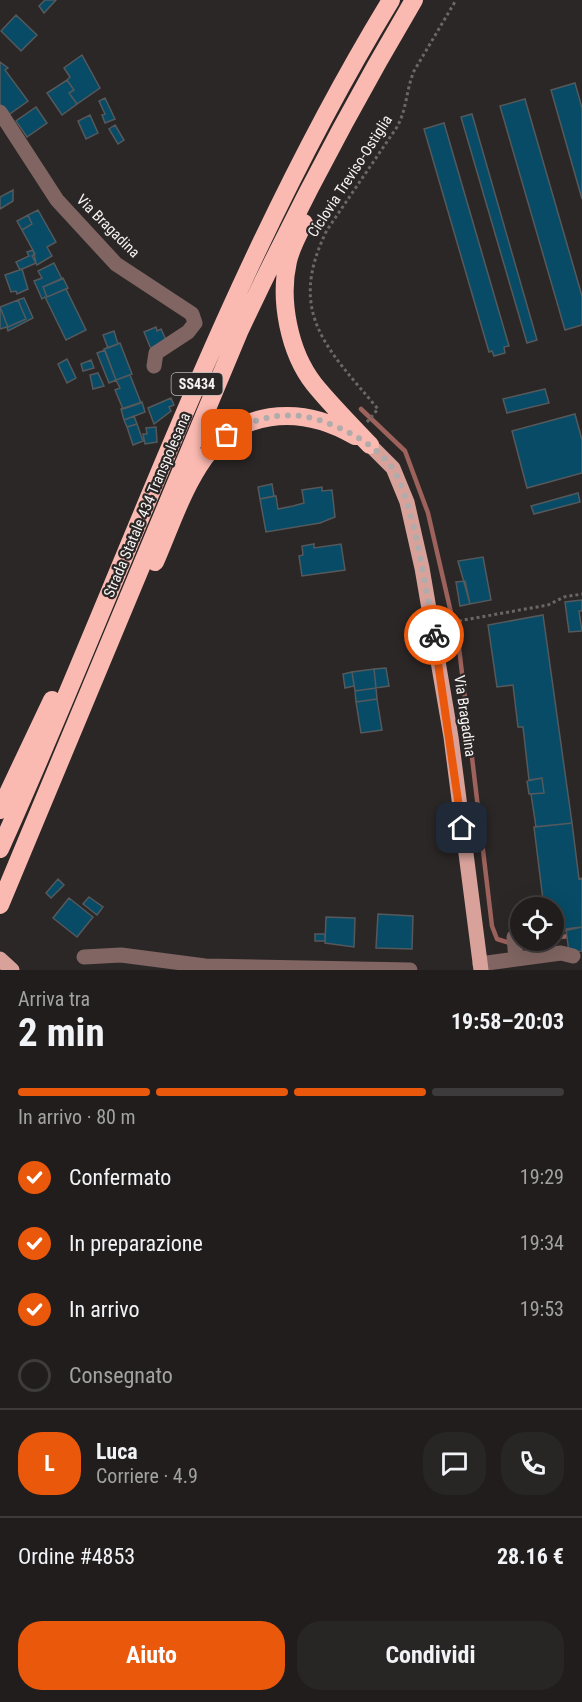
<!DOCTYPE html>
<html lang="it">
<meta charset="utf-8">
<style>
body{margin:0;font-family:"Roboto Condensed",sans-serif;background:#282625;color:#f1f3f6;height:100vh;display:flex;flex-direction:column;font-size:22px;white-space:nowrap}
*{box-sizing:border-box;margin:0}
p{font-size:20px;color:#a2a2a3}
.icon{flex:none;width:33px;height:33px;fill:none;stroke:currentColor;stroke-width:2;stroke-linecap:round;stroke-linejoin:round}
.map{position:relative;height:970px;overflow:hidden}
.sheet{display:flex;flex-direction:column;background:#201d1c;flex:1}
.sheet>*{flex:none}
.fabs{position:absolute;left:510px;top:897px;display:grid;gap:12px}
.fabs a{display:grid;place-items:center;width:54px;height:54px;border-radius:50%;background:#201d1c;box-shadow:0 6px 24px #0002,0 0 0 2px #3d3b3b;font-size:30px}
.pin{position:absolute;display:grid;place-items:center;width:51px;height:51px;color:#fff;margin:-26px;border-radius:12px;box-shadow:0 3px 9px #0006}
.courier{position:absolute;display:grid;place-items:center;width:60px;height:60px;margin:-30px;border:4px solid #ea580c;border-radius:50%;background:#fff;color:#222;box-shadow:0 2px 8px #0007}
.summary em{font-style:normal;font-weight:700}
.summary div{display:flex;flex-direction:column-reverse}
.summary{display:flex;align-items:center;justify-content:space-between;height:102px;padding:0 18px}
h1{font-size:39px;font-weight:700;line-height:45px}
.bar{display:grid;grid-template-columns:repeat(4,1fr);gap:9px 6px;align-content:center;height:72px;padding:0 18px}
.bar i{height:8px;border-radius:4px;background:#3d3b3b}
.bar .on{background:#ea580c}
.bar p{grid-column:span 4}
.line{display:flex;align-items:center;gap:15px;padding:0 18px;border-top:2px solid #3d3b3b}
.line div{flex:1}
.round{display:grid;place-items:center;flex:none;width:63px;height:63px;border-radius:24px;background:#282625}
ol{padding:0 18px;list-style:none}
li{display:flex;align-items:center;gap:18px;height:66px}
li p{margin-inline-start:auto}
li .icon{padding:6px;border-radius:50%;background:#ea580c;color:#fff;stroke-width:4}
li:last-child{color:#a2a2a3}
li i{width:33px;height:33px;border:3px solid #3d3b3b;border-radius:50%}
.button{display:flex;gap:12px;margin-top:auto;padding:12px 18px}
.button a{flex:1;height:69px;border-radius:24px;background:#ea580c;color:#fff;font-size:24px;font-weight:700;line-height:69px;text-align:center}
.button a+a{background:#282625;color:#f1f3f6}
.map>svg:first-child{display:block}
</style>
<div class="map">
<svg width="582" height="970" viewBox="0 0 582 970">
<rect width="100%" height="100%" fill="#2b2726"/>
<g fill="none" stroke-linecap="round" stroke-linejoin="round">
<!-- stream -->
<path stroke="#9c625b" stroke-width="4.5" d="M361,409l44,42 23,62 24,104
M457,631l35,295 5,13 13,4
M554,938l28,-4
M520,942l13,-2"/>
</g>
<!-- building -->
<path fill="#074b66" stroke="#55595c" stroke-width="1.5" d="M45,0h11l-12,13 -5,-7z
M16,15l21,20 -16,16 -20,-20z
M82,55l18,33 -23,16 -8,-11 5,-3 -7,-10 3,-3 -6,-9z
M0,62l8,6 -3,2 23,31 -21,15 -7,-11z
M67,80l7,10 -5,3 8,11 -15,11 -15,-22z
M575,83l7,25v91l-31,-109z
M105,98l10,21 -10,4 -3,-8 3,-1 -6,-13z
M525,99l57,197v29l-17,5 -65,-224z
M36,107l11,16 -20,14 -11,-16z
M472,114l65,226 -10,3 -66,-226z
M90,115l8,18 -12,6 -8,-18z
M444,123l65,223 -5,1 1,6 -11,3 -2,-5 -3,1 -65,-223z
M115,125l9,15 -6,4 -9,-15z
M13,190v11l-13,8v-12z
M38,210l18,32 -9,5 5,9 -15,9 -5,-9 3,-2 -13,-24 10,-6 -4,-9z
M28,215l4,9 -10,6 -5,-9z
M33,250l3,13 -16,7 -4,-8 13,-6 -2,-4z
M54,263l8,16 -19,8 4,10 19,-8 20,41 -20,10 -21,-43 -3,2 -8,-18 8,-3 -4,-7z
M22,269l6,20 -11,5 -1,-3 -5,1 -6,-17z
M63,278l5,10 -21,9 -4,-10z
M24,298l9,20 -25,13 -1,-4 -7,2v-22l8,20 18,-8 -8,-19z
M18,300l8,19 -18,8 -8,-20z
M156,327l1,4 4,-2 5,11 -15,9 -7,-17z
M114,331l4,13 -10,4 -5,-13z
M120,343l12,31 -16,6 -12,-31z
M105,350l11,30 -7,3 -12,-30z
M67,359l9,19 -9,5 -9,-19z
M91,360l3,8 -11,3 -2,-7z
M98,373l6,13 -11,3 -3,-14z
M130,375l11,28 -18,6 -8,-19 5,-2 -4,-8z
M545,389l4,14 -42,10 -4,-14z
M171,398l3,7 -5,2 2,4 -17,13 -6,-16z
M142,402l3,10 -21,8 -3,-11z
M575,414l7,26v33l-55,15 -15,-57z
M134,416l3,8 -10,3 -3,-7z
M137,424l6,17 -10,4 -6,-18z
M156,427l1,15 -12,2 -2,-10h4l-1,-6z
M272,484l2,12 -14,3 -2,-12z
M322,487v4l10,-1 3,27 -15,6 -54,9 -6,-33 16,-3 2,13 15,-3 11,-3 -2,-13z
M578,493l2,9 -46,12 -3,-8z
M314,544v4l27,-4 4,26 -43,6 -3,-20 4,-1 -1,-9z
M483,557l8,43 -21,4 -12,-43z
M465,581l5,23 -10,2 -4,-24z
M582,600v11h-3l3,20 -13,1 -4,-30z
M543,615l29,208 -36,4 -5,-33 13,-1 -2,-15 -13,2 -6,-53h-5l-5,-42 -16,2 -9,-62z
M386,668l3,18 -13,2 -2,-19z
M374,669l2,19 -21,3 -3,-19z
M352,672l2,14 -9,2 -2,-14z
M376,688l1,11 -21,3 -1,-11z
M377,699l5,31 -21,3 -5,-31z
M542,778l2,15 -15,1 -2,-13z
M572,823l7,56 3,-1v49l-23,5 -1,-6 4,-1 -2,-15 -16,-2 -10,-81z
M58,879l6,6 -13,13 -5,-5z
M89,897l14,10 -6,8 -14,-11z
M69,898l24,19 -16,20 -24,-19z
M560,910l2,15 -8,1v-15z
M378,914l35,2 -1,33 -36,-1z
M326,917l29,1 -1,29 -29,-4z
M582,927v24l-13,2 -3,-24z
M315,934h10v7h-10z"/>
<g fill="none" stroke-linecap="round" stroke-linejoin="round">
<!-- path -->
<path stroke="#6b6766" stroke-width="3" stroke-dasharray="3 3" stroke-linecap="butt" d="M367,422l11,-13c-51,-61 -92,-96 -51,-179l70,-103c10,-18 9,-37 17,-56l42,-71
M447,623l101,-18 16,-8 18,-3"/>
<!-- minor -->
<path stroke="#806562" stroke-width="15" d="M0,112l57,88 59,64 76,50 3,9 -7,9 -32,21 -2,13
M514,937l2,22
M84,957l37,-2 84,11 205,4
M480,964l81,-11 12,3"/>
<!-- major -->
<path stroke="#d8a29b" stroke-width="15" d="M370,445l23,23 14,34 15,66 29,169 30,233
M0,959l12,11"/>
<!-- highway -->
<path stroke="#fbbab1" stroke-width="18" d="M304,223c-6,12 -13,25 -16,38 -9,39 1,91 26,123 17,21 37,41 56,61
M155,562c14,-32 25,-66 44,-96 36,-58 101,-62 156,-30
M0,810l52,-110
M0,849c128,-284 228,-582 391,-849
M0,905l239,-573c53,-113 111,-224 175,-332"/>
</g>
<g fill="none" stroke-linecap="round" stroke-linejoin="round">
<!-- done -->
<path stroke="#afacab" stroke-width="6" stroke-dasharray="0 10.8" d="M227,435c31,-20 66,-26 100,-12 25,9 48,23 64,43 22,28 36,131 43,169"/>
<!-- route -->
<path stroke="#ea580c" stroke-width="8" d="M434,635l28,193"/>
</g>
<g text-anchor="middle" stroke-width="4.5" stroke-linejoin="round" paint-order="stroke">
<!-- shield labels -->
<rect fill="#2b2726" stroke="#b9b6b6" stroke-width="1.5" x="171.5" y="373" width="51" height="22" rx="4.5"/>
<g font-size="14" font-weight="bold" fill="#f6f3f3">
<text x="197" y="389">SS434</text>
</g>
<!-- street labels -->
<g font-size="15" fill="#f6f3f3" stroke="#2b2726">
<text transform="translate(350 176) rotate(-57)" y="5">Ciclovia Treviso-Ostiglia</text>
<text transform="translate(108 226) rotate(45)" y="5">Via Bragadina</text>
<text transform="translate(147 505) rotate(-67)" y="5">Strada Statale 434 Transpolesana</text>
<text transform="translate(465 716) rotate(82)" y="5">Via Bragadina</text>
</g>
</g>
</svg>
<div class="fabs">
<a><svg class="icon" aria-label="locate" viewBox="0 0 24 24"><circle cx="12" cy="12" r="6"/><path d="M12 2v4M12 18v4M2 12h4M18 12h4"/></svg></a>
</div>
<div class="pin" style="left:227px;top:435px;background:#ea580c"><svg class="icon" aria-label="bag" viewBox="0 0 24 24"><path d="M5 8h14l-1 12H6zM9 8a3 3 0 0 1 6 0"/></svg></div>
<div class="pin" style="left:462px;top:828px;background:#1f2937"><svg class="icon" aria-label="home" viewBox="0 0 24 24"><path d="M3 11l9-7 9 7M6 9v11h12V9"/></svg></div>
<div class="courier" style="left:434px;top:635px"><svg class="icon" aria-label="bike" viewBox="0 0 24 24"><circle cx="6" cy="16" r="4"/><circle cx="18" cy="16" r="4"/><path d="M6 16l4-8h5l3 8M10 8l3 8H6M13 5h3"/></svg></div>
</div>
<section class="sheet">
<div class="summary"><div><h1>2 min</h1><p>Arriva tra</p></div><em>19:58–20:03</em></div>
<div class="bar"><i class="on"></i><i class="on"></i><i class="on"></i><i></i><p>In arrivo · 80 m</p></div>
<ol>
<li><svg class="icon" aria-label="check" viewBox="0 0 24 24"><path d="M5 12l5 5 9-10"/></svg>Confermato<p>19:29</p></li>
<li><svg class="icon" aria-label="check" viewBox="0 0 24 24"><path d="M5 12l5 5 9-10"/></svg>In preparazione<p>19:34</p></li>
<li><svg class="icon" aria-label="check" viewBox="0 0 24 24"><path d="M5 12l5 5 9-10"/></svg>In arrivo<p>19:53</p></li>
<li><i></i>Consegnato</li>
</ol>
<div class="line" style="height:108px"><b class="round" style="background:#ea580c;color:#fff">L</b><div><b>Luca</b><p>Corriere · 4.9</p></div><a class="round"><svg class="icon" aria-label="chat" viewBox="0 0 24 24"><path d="M4 5h16v11H9l-5 4z"/></svg></a><a class="round"><svg class="icon" aria-label="phone" viewBox="0 0 24 24"><path d="M5 4h4l2 5-3 2q2 4 5 5l2-3 5 2v4C11 20 4 13 5 4z"/></svg></a></div>
<div class="line" style="height:78px"><div>Ordine #4853</div><b>28.16 €</b></div>
<div class="button"><a>Aiuto</a><a>Condividi</a></div>
</section>
